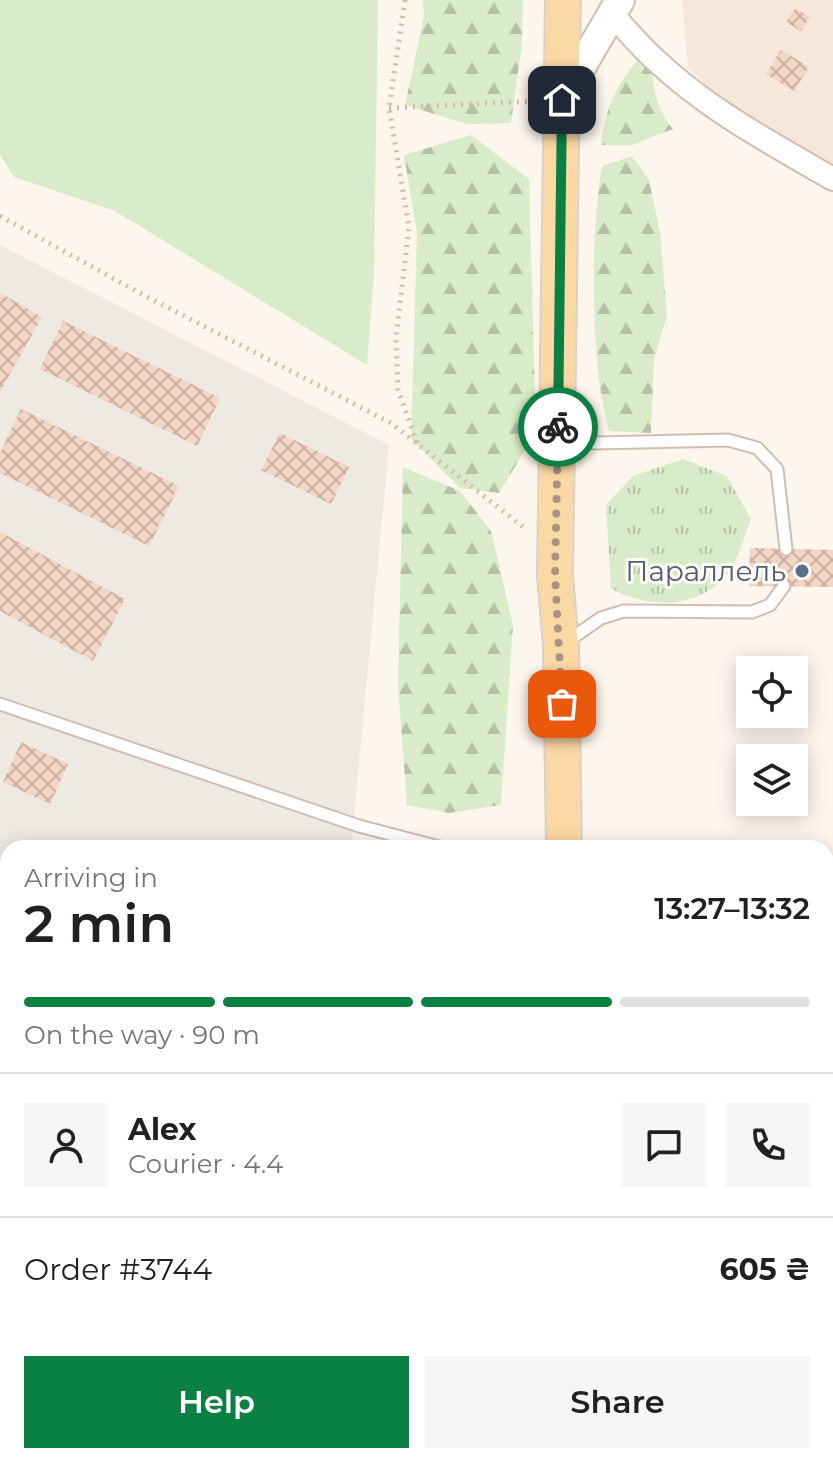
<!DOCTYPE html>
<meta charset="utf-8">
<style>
body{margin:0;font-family:Montserrat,sans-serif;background:#f6f6f6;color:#202124;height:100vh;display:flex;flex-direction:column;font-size:30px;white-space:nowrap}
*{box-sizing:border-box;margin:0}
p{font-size:26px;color:#757577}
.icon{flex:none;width:44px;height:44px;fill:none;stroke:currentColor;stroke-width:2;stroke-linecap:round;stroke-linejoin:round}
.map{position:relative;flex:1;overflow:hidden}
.panel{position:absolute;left:0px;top:840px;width:834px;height:624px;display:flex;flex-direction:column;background:#fff;border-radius:24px 24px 0 0;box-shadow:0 4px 20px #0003}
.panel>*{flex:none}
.buttons{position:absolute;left:736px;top:656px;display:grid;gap:16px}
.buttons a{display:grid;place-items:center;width:72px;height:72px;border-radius:0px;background:#fff;box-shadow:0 4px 20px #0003;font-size:40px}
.pin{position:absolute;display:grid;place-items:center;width:68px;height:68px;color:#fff;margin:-34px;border-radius:16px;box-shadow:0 4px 12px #0006}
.courier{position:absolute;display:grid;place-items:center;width:80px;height:80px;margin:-40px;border:6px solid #0b8043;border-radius:50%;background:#fff;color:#222;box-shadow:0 2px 10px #0007}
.head em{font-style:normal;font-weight:600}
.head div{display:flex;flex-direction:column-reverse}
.head{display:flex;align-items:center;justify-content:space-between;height:136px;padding:0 24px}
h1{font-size:52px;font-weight:600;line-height:60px}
.bar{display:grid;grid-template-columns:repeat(4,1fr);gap:12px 8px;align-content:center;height:96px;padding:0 24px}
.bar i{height:10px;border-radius:6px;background:#e0e0e0}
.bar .active{background:#0b8043}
.bar p{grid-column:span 4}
.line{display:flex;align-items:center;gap:20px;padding:0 24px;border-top:2px solid #e0e0e0}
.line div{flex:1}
.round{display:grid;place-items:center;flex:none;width:84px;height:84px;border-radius:0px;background:#f6f6f6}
.primary-button{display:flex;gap:16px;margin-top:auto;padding:16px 24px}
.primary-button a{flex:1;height:92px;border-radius:0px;background:#0b8043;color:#fff;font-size:32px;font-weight:600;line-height:92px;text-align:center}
.primary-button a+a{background:#f6f6f6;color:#202124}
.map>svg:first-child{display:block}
</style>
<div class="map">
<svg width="833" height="1464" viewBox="0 0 833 1464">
<defs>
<pattern id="grass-tufts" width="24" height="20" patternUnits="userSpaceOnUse" patternTransform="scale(2)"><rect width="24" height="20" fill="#d8ecc9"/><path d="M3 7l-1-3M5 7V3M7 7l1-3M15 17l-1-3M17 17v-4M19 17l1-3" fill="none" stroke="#b4c2a5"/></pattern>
<pattern id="forest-firs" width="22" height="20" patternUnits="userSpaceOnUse" patternTransform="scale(2)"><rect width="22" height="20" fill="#d8ecc9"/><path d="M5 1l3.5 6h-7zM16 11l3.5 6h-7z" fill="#b4c2a5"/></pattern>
<pattern id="building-cross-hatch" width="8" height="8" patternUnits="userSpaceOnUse" patternTransform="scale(2)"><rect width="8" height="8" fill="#f3d5c3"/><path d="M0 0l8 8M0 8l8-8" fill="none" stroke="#cab0a1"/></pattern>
</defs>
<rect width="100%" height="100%" fill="#fdf6ec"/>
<!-- residential -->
<path fill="#f5e8da" d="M682,0h151v170l-109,-67 -36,-36z"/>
<!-- industrial -->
<path fill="#efe9e4" d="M0,245l389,200 -38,403h-343v45l-8,-2z"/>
<!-- grass -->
<path fill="url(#grass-tufts)" d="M683,459l44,17 24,43c-7,16 -13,44 -25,57 -32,34 -76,32 -115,13l-5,-84 27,-29z"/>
<!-- forest -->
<path fill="url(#forest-firs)" d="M423,0h100l-1,43 -11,80 -44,1 -62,-19 19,-88z
M644,52l7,7c2,27 4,49 22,70l-41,16h-31c6,-45 15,-58 43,-93z
M471,135l58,44 7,253 -37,61 -39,-5 -49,-49 6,-206 -13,-78z
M632,156l17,24 11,52 7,84 -13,43 -3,74 -42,-2c-19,-69 -19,-195 -7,-265z
M403,467l57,24 31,40 22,94 -12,180 -52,8 -42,-8 -9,-120z"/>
<!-- green -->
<path fill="#d8ecc9" d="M0,0h378l-4,273 -7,92 -252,-154 -101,-34 -14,-22z"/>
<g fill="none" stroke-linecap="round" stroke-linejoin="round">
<!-- stream -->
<path stroke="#a5d3da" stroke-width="8" d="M0,1018l8,6
M826,1368l7,-2"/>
</g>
<!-- building -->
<path fill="url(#building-cross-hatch)" d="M795,8l15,9 -9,14 -15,-9z
M781,50l28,17 -15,24 -28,-17z
M0,293l42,24 -42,75z
M63,321l157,77 -23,48 -157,-77z
M21,409l158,77 -30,60 -149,-73v-20z
M280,433l69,34 -18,37 -70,-34z
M0,532l125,67 -32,62 -93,-50z
M750,548l83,2v37l-84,-1z
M21,742l47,22 -18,40 -47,-22z
M5,1424l3,2v30h46l13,8h-67v-32z"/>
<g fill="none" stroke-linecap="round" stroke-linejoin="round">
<defs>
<path id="service" d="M561,437l35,6 132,-3 29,8 20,21 9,80
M565,643l36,-25 23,-7 128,1 18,-7 14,-19
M0,704l359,122 84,22"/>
<path id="minor" d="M612,13c62,78 136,117 221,166"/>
<path id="tertiary" d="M562,100l58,-100"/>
<path id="primary" d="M563,0l-8,575 6,71 3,202
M563,1464l2,-8"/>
</defs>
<!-- service casing -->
<use href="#service" stroke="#d1beb0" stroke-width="15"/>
<!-- minor casing -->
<use href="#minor" stroke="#d1beb0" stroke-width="26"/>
<!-- tertiary casing -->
<use href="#tertiary" stroke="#d1beb0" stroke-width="32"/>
<!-- primary casing -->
<use href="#primary" stroke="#dad1cd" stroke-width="38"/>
<!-- path -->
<path stroke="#d9b8a5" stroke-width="5" stroke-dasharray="2 6" stroke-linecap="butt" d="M405,0l-16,108 20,119 -13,111 2,52 20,55
M389,108l147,-7
M0,216l138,76 253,131 136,107"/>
<!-- service -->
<use href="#service" stroke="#fff" stroke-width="11"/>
<!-- minor -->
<use href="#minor" stroke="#fff" stroke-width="22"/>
<!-- tertiary -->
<use href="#tertiary" stroke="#fff" stroke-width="28"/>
<!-- primary -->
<use href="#primary" stroke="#fbd9a5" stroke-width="34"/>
</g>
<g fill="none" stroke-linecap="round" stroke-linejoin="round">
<!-- done -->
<path stroke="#a89285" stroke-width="8" stroke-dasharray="0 14.4" d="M558,427l-3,148 7,129"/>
<!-- route -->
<path stroke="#0b8043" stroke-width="10" d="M558,427l4,-327"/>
</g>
<!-- markers -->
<circle fill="#5c6f8a" stroke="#fffaf3" stroke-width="3" cx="802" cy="571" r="8"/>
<g text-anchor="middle" stroke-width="6" stroke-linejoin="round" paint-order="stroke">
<!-- service labels -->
<g font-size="28" fill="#4e5e75" stroke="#fffaf3" text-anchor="end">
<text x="786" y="581">Параллель</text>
</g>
</g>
</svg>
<div class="buttons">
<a><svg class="icon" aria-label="locate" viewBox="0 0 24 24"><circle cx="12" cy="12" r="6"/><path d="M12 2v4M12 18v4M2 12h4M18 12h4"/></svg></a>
<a><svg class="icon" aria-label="layers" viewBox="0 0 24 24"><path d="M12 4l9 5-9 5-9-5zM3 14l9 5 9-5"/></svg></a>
</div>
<div class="pin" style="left:562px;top:704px;background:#ea580c"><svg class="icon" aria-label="bag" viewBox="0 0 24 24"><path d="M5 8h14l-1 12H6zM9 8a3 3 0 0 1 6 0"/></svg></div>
<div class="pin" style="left:562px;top:100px;background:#1f2937"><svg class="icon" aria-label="home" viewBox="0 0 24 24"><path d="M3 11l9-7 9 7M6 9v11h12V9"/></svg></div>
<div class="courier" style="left:558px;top:427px"><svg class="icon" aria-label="bike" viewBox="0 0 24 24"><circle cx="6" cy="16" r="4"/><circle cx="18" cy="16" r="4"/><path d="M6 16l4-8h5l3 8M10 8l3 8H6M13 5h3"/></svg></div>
<section class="panel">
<div class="head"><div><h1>2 min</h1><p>Arriving in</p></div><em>13:27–13:32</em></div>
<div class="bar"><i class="active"></i><i class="active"></i><i class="active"></i><i></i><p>On the way · 90 m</p></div>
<div class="line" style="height:144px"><a class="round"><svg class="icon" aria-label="person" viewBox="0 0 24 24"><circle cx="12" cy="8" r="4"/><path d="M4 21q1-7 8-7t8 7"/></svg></a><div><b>Alex</b><p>Courier · 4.4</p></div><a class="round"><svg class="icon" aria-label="chat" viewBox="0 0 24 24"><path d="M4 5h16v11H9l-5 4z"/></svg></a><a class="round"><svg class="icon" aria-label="phone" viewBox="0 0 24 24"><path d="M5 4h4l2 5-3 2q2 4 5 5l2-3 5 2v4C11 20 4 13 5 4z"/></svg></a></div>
<div class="line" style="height:104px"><div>Order #3744</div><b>605 ₴</b></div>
<div class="primary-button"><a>Help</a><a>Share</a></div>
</section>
</div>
